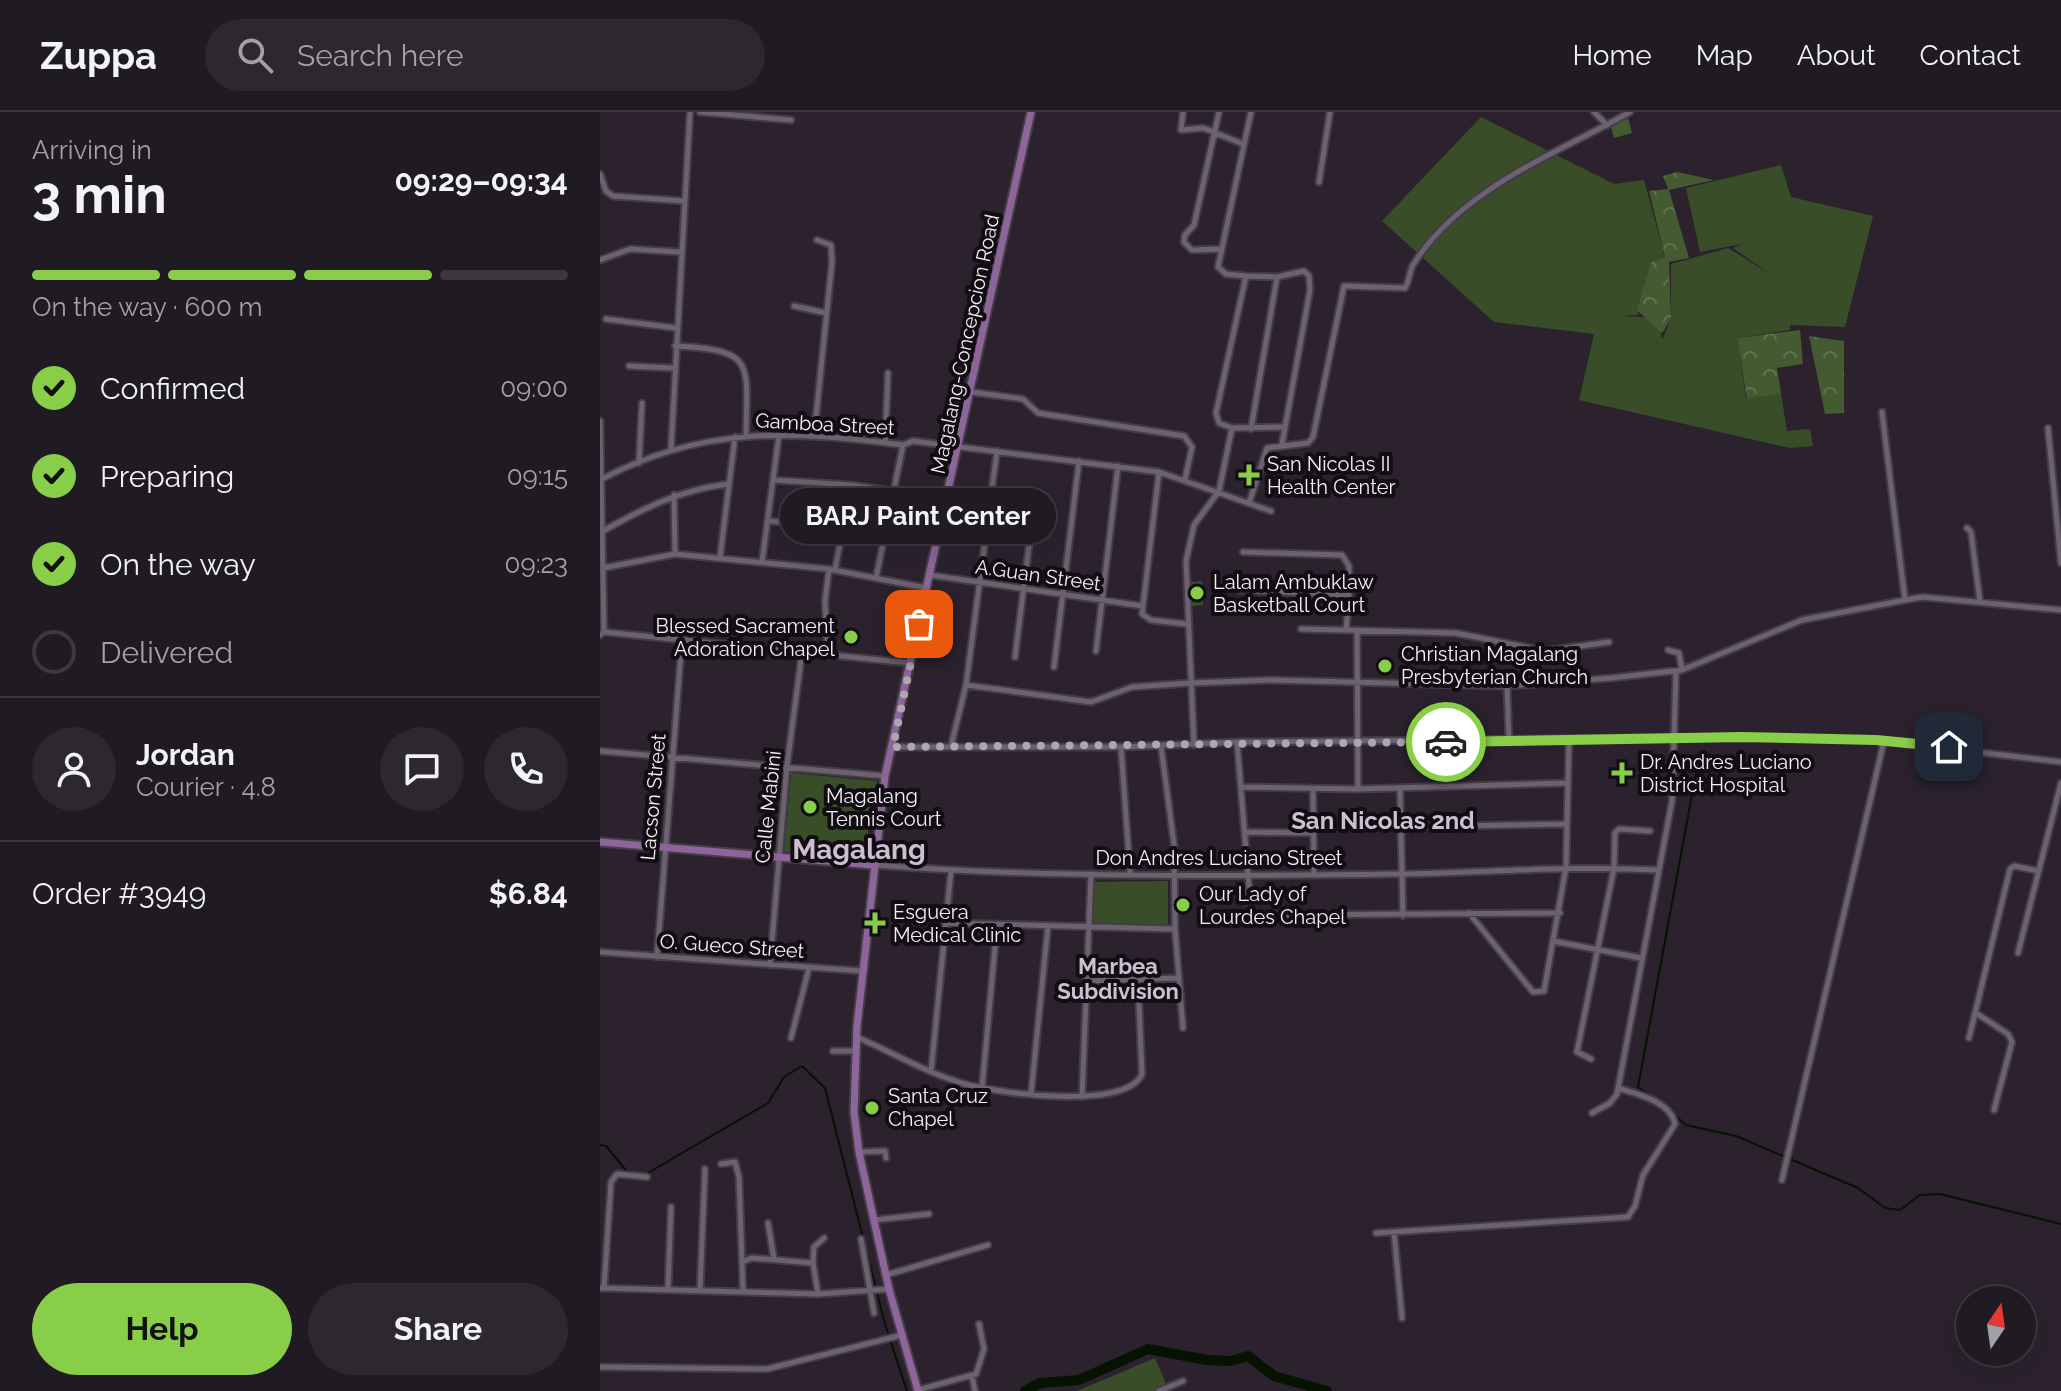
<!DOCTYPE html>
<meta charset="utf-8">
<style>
body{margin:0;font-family:Raleway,sans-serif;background:#2d272f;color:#f1f3f6;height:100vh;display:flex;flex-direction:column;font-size:30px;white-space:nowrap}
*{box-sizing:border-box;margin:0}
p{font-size:26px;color:#a2a1a5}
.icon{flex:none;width:44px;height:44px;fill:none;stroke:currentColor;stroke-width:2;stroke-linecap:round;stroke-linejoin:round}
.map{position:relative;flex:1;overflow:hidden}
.panel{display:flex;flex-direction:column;background:#201a22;width:600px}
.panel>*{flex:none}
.needle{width:52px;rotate:13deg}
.tools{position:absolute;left:1356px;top:1174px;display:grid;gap:16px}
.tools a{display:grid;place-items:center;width:80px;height:80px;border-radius:50%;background:#201a22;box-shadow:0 8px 32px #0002,0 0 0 2px #3d3840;font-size:40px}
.pin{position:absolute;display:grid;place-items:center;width:68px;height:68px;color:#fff;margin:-34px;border-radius:16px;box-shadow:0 4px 12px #0006}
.courier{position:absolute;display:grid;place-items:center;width:80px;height:80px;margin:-40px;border:6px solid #89ce48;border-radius:50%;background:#fff;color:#222;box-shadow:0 2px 10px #0007}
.bubble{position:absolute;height:56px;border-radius:28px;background:#201a22;box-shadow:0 8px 32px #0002,0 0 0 2px #3d3840;font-size:26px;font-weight:700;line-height:56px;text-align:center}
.summary em{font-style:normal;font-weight:700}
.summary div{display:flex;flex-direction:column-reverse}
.summary{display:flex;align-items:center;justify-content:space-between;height:136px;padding:0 32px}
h1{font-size:52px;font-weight:700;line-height:60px}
.bar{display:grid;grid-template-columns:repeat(4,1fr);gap:12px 8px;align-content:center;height:96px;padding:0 32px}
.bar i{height:10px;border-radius:6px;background:#3d3840}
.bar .active{background:#89ce48}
.bar p{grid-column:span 4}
.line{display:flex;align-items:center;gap:20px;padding:0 32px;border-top:2px solid #3d3840}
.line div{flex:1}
.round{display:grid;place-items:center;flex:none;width:84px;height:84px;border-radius:42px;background:#2d272f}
ol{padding:0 32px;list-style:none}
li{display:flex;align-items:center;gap:24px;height:88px}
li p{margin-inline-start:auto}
li .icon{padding:8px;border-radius:50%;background:#89ce48;color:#111;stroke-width:4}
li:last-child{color:#a2a1a5}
li i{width:44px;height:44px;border:4px solid #3d3840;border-radius:50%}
.button{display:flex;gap:16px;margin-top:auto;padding:16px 32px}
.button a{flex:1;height:92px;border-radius:48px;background:#89ce48;color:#111;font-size:32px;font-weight:700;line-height:92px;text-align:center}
.button a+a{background:#2d272f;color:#f1f3f6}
header{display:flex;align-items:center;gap:48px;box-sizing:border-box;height:112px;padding:0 40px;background:#201a22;border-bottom:2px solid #3d3840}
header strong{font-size:38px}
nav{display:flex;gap:44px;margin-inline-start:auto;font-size:28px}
.search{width:560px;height:72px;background:#2d272f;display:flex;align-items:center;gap:20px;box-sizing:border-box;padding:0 28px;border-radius:44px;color:#a2a1a5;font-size:30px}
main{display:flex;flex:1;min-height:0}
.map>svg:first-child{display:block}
</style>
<header>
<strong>Zuppa</strong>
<div class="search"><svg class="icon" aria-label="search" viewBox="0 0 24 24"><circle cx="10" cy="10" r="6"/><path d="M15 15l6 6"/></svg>Search here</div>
<nav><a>Home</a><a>Map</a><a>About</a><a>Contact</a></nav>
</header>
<main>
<section class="panel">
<div class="summary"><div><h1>3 min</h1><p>Arriving in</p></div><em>09:29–09:34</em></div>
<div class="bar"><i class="active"></i><i class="active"></i><i class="active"></i><i></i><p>On the way · 600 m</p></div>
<ol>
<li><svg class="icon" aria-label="check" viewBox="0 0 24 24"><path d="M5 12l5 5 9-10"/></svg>Confirmed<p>09:00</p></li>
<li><svg class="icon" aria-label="check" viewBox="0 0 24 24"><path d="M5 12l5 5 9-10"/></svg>Preparing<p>09:15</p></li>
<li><svg class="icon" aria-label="check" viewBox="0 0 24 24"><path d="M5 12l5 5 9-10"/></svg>On the way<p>09:23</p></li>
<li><i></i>Delivered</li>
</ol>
<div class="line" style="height:144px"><a class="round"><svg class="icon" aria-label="person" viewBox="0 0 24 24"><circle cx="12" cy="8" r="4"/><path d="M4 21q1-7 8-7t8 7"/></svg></a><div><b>Jordan</b><p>Courier · 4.8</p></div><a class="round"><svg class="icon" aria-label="chat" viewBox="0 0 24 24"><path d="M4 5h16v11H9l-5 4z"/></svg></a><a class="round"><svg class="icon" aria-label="phone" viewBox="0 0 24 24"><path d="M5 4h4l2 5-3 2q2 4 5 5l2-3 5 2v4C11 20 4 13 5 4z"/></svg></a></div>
<div class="line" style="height:104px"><div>Order #3949</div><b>$6.84</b></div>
<div class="button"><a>Help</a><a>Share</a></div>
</section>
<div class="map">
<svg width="1461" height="1279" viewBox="0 0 1461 1279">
<defs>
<pattern id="forest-crowns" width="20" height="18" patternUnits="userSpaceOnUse" patternTransform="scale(2)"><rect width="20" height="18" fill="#445b31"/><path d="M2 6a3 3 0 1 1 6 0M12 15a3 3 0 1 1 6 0" fill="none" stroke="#60734f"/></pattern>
</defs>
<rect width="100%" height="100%" fill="#2b222e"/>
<!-- green -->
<path fill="#394d29" d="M881,5l133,67 30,-4 21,77 -14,5 -13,53 -16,1 37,2 3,22 9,-21v-55l57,-16 42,26 -37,-26 9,-4 -42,8 -14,-64 95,-23 10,32 82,19 -28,111 -55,-2v5l-53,8 9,60 35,-5 6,38 23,-2 3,17 -23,2 -211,-48 15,-66 -100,-12 -112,-101z
M252,314l23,4 -1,10 -24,-4z
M602,469l1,24 -11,1 -2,-24z
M191,661l86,8 -13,77 -80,-6z
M568,769v44l-75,1 -1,-44z
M555,1246l12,28 -11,5h-79z"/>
<!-- forest -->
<path fill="url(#forest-crowns)" d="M1027,2l5,19 -18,5 -4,-14z
M1077,60l37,8 -45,10 20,68 -20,4 2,57 -9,14 -25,-23 14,-48 14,-5 -16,-66 19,-2 -5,-13z
M1200,218l3,34 -26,4 4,25 -34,6 -10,-61z
M1209,224l35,5v72l-19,1z"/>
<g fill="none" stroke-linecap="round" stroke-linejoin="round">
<!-- stream -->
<path stroke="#051300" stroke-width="2" d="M1050,984l-12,-9 61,-330
M1071,1000l15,13 50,11 122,52 27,20 15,2 20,-15 20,-1 121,30
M0,1033l6,1 23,28
M46,1062l122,-71 16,-26 18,-11 23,22 60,236 22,67"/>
<!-- river -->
<path stroke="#051300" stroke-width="10" d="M425,1279l15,-8 39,-3 69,-31 59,11 24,1 17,-5 26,20 53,15"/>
<defs>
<path id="minor" d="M100,0l91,8
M583,0l-2,18 22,-2 11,4
M619,0l-25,113 -9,10 -1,7 8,8 28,-1
M994,0l13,13
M613,25l5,-3 25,10
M0,62l6,17 7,5 72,5
M719,70l11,-70
M0,148l30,-11 50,3
M646,164l-20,-2 -8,-7 33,-155
M194,194l32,7
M6,207l70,9
M75,234c81,4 72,16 71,89
M29,254l44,2
M371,280l52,7 15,14 146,23 8,11 -7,32
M1282,300l23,188
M0,309l4,211 -4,3
M632,316l50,-1
M1448,316l13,135
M651,317l26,-152
M214,324l18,-174 -1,-17 -14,-5
M285,331l3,-70
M71,337l19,-337
M39,351l3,-60
M559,360l-17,142 9,6 35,4
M0,368c103,-55 191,-49 303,-35l10,-4 246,31 112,39
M174,368l77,5 96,14
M74,383l1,59
M649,391l18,-55 41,-5 5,-6 31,-151 61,2c5,-8 4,-16 8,-23 47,-76 143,-111 217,-153
M169,409l74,6
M1367,416l4,4 9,70
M3,419c41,-23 79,-42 126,-47
M643,440l99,3 7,11v29
M120,445l15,-120
M162,450l17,-127
M3,456l72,-14 154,15 97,19
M235,458l16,-85
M330,463l213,31
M276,466l27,-133
M640,478l109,5 -3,35
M701,517l155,4 89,18 64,-9
M757,518l1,159
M4,520l306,31
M1068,538l11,3 3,17
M496,539l22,-185
M228,543l-3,-54 4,-32
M415,545l17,-135
M454,555l25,-206
M366,573l125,17 41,-15 59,-4 79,-3 237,6 104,-8 71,-8 120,-50 103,-20 18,-3 138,13
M907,574l2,56
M637,630l14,168 4,5 305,-2
M594,633l-8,-184 8,-36 25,-34 13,-63 -13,-5 -3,-10 30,-137 31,1 27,-6 5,5 1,14 -28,154
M351,634l15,-61 31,-234
M561,634l13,98 1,85 8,99
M293,635h228l116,-5 505,-5 134,3 185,22
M521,635l9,125
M0,639l285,25
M641,675l117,2 210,-6
M800,677l3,127
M713,678l1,84
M801,715l166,-3
M645,720l68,1
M274,753c173,13 349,11 523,9 87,-1 173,-9 261,-4
M869,801l64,79 11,-1 22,-124 3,-127
M348,811l227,6
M953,829l88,17
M0,840l262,19
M1418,841l43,-170
M57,845l25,-317
M170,853l17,-200 15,-112
M488,869l91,-3
M1376,901l32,21 4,8 -18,68
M257,925c36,16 70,36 108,47 33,9 161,27 177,-10l-4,-94
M191,926l18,-70
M1369,926l41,-169 4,-3 25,5
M233,939h22
M991,947l-14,-7 37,-184 1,-35 4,-4 31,2
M331,960l20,-201
M382,976l15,-163
M431,982l17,-168
M482,985l9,-223
M992,1001l18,-10 7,-9 55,-293 4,-129
M260,1040l25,-1 1,7
M121,1052l14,-2 4,15 4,114
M1182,1068l102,-439
M274,1108l55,-6
M168,1111l6,36
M794,1120l8,86
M776,1121l252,-16 7,-11 8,-31 32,-51c-5,-23 -38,-30 -57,-36
M261,1127l13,74
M142,1150l10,-4 61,5 5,31
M213,1151l1,-16 10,-9
M286,1163l102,-30
M0,1176l218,6 71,-5
M4,1176l7,-106 6,-8 30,3
M68,1177l3,-82
M100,1178l5,-121
M0,1255l167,2 135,-34
M372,1264l3,15
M318,1278l58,-16 8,-25 -5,-25
M559,1279l24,-10"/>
<path id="major" d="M0,730l273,23
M318,1279l-29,-102 -30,-137 -5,-40 3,-86 28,-250 146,-664"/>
</defs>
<!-- minor casing -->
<use href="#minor" stroke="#443d47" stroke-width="9"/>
<!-- major casing -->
<use href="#major" stroke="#443d47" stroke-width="11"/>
<!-- minor -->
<use href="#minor" stroke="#6c616f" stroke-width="5"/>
<!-- major -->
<use href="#major" stroke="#8e659a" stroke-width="7"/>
</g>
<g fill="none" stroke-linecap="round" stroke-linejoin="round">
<!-- done -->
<path stroke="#aea7b0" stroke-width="8" stroke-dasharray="0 14.4" d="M319,512l-26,123 553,-5"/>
<!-- route -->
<path stroke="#89ce48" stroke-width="10" d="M846,630l296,-5 134,3 73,7"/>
</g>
<!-- markers -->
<g fill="#89ce48" stroke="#110d12" stroke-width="3">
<path d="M645 351h8v8h8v8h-8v8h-8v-8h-8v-8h8z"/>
<circle cx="597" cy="481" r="8"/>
<circle cx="251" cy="525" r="8"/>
<circle cx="785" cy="554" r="8"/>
<path d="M1018 649h8v8h8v8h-8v8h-8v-8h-8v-8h8z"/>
<circle cx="210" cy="695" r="8"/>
<circle cx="583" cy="793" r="8"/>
<path d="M271 799h8v8h8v8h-8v8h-8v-8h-8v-8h8z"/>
<circle cx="272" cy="996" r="8"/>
</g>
<g text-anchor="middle" stroke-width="8" stroke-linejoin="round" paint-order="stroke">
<!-- street labels -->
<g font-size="20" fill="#f4eef6" stroke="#110d12">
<text transform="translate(365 232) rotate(-78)" y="7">Magalang-Concepcion Road</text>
<text transform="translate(225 312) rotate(3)" y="7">Gamboa Street</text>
<text transform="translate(438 463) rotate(8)" y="7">A.Guan Street</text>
<text transform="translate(53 685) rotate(-85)" y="7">Lacson Street</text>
<text transform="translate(168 695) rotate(-84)" y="7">Calle Mabini</text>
<text x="619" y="753">Don Andres Luciano Street</text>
<text transform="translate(132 834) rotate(4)" y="7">O. Gueco Street</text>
</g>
<!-- poi labels -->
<g font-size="20" fill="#f4eef6" stroke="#110d12" text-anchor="start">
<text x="667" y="359">San Nicolas II<tspan x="667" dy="23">Health Center</tspan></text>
<text x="613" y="477">Lalam Ambuklaw<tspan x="613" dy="23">Basketball Court</tspan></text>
<text x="235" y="521" text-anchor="end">Blessed Sacrament<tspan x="235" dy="23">Adoration Chapel</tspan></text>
<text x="801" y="549">Christian Magalang<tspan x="801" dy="23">Presbyterian Church</tspan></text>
<text x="1040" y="657">Dr. Andres Luciano<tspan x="1040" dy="23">District Hospital</tspan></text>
<text x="226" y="691">Magalang<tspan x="226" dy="23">Tennis Court</tspan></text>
<text x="599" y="789">Our Lady of<tspan x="599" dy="23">Lourdes Chapel</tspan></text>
<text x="293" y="807">Esguera<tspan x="293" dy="23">Medical Clinic</tspan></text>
<text x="288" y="991">Santa Cruz<tspan x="288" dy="23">Chapel</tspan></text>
</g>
<!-- neighbourhood labels -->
<g font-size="22" font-weight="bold" fill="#ccc0d0" stroke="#110d12">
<text x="518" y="862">Marbea<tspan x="518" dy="25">Subdivision</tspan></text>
</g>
<!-- quarter labels -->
<g font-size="24" font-weight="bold" fill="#ccc0d0" stroke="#110d12">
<text x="783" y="717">San Nicolas 2nd</text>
</g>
<!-- district labels -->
<g font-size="28" font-weight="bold" fill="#ccc0d0" stroke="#110d12">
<text x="259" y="747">Magalang</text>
</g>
</g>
</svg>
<div class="tools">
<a><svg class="needle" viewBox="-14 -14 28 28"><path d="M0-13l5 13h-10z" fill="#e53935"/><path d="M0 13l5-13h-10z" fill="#a2a1a5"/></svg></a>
</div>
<div class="pin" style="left:319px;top:512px;background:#ea580c"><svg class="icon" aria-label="bag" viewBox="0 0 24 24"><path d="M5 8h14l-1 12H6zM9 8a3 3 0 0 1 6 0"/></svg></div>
<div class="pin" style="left:1349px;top:635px;background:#1f2937"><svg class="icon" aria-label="home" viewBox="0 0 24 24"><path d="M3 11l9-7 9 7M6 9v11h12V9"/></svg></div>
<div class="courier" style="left:846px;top:630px"><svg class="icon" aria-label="car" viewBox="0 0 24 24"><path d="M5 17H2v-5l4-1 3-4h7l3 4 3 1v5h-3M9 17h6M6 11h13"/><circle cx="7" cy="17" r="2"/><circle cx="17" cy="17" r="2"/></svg></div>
<div class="bubble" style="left:180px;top:376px;width:276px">BARJ Paint Center</div>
</div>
</main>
